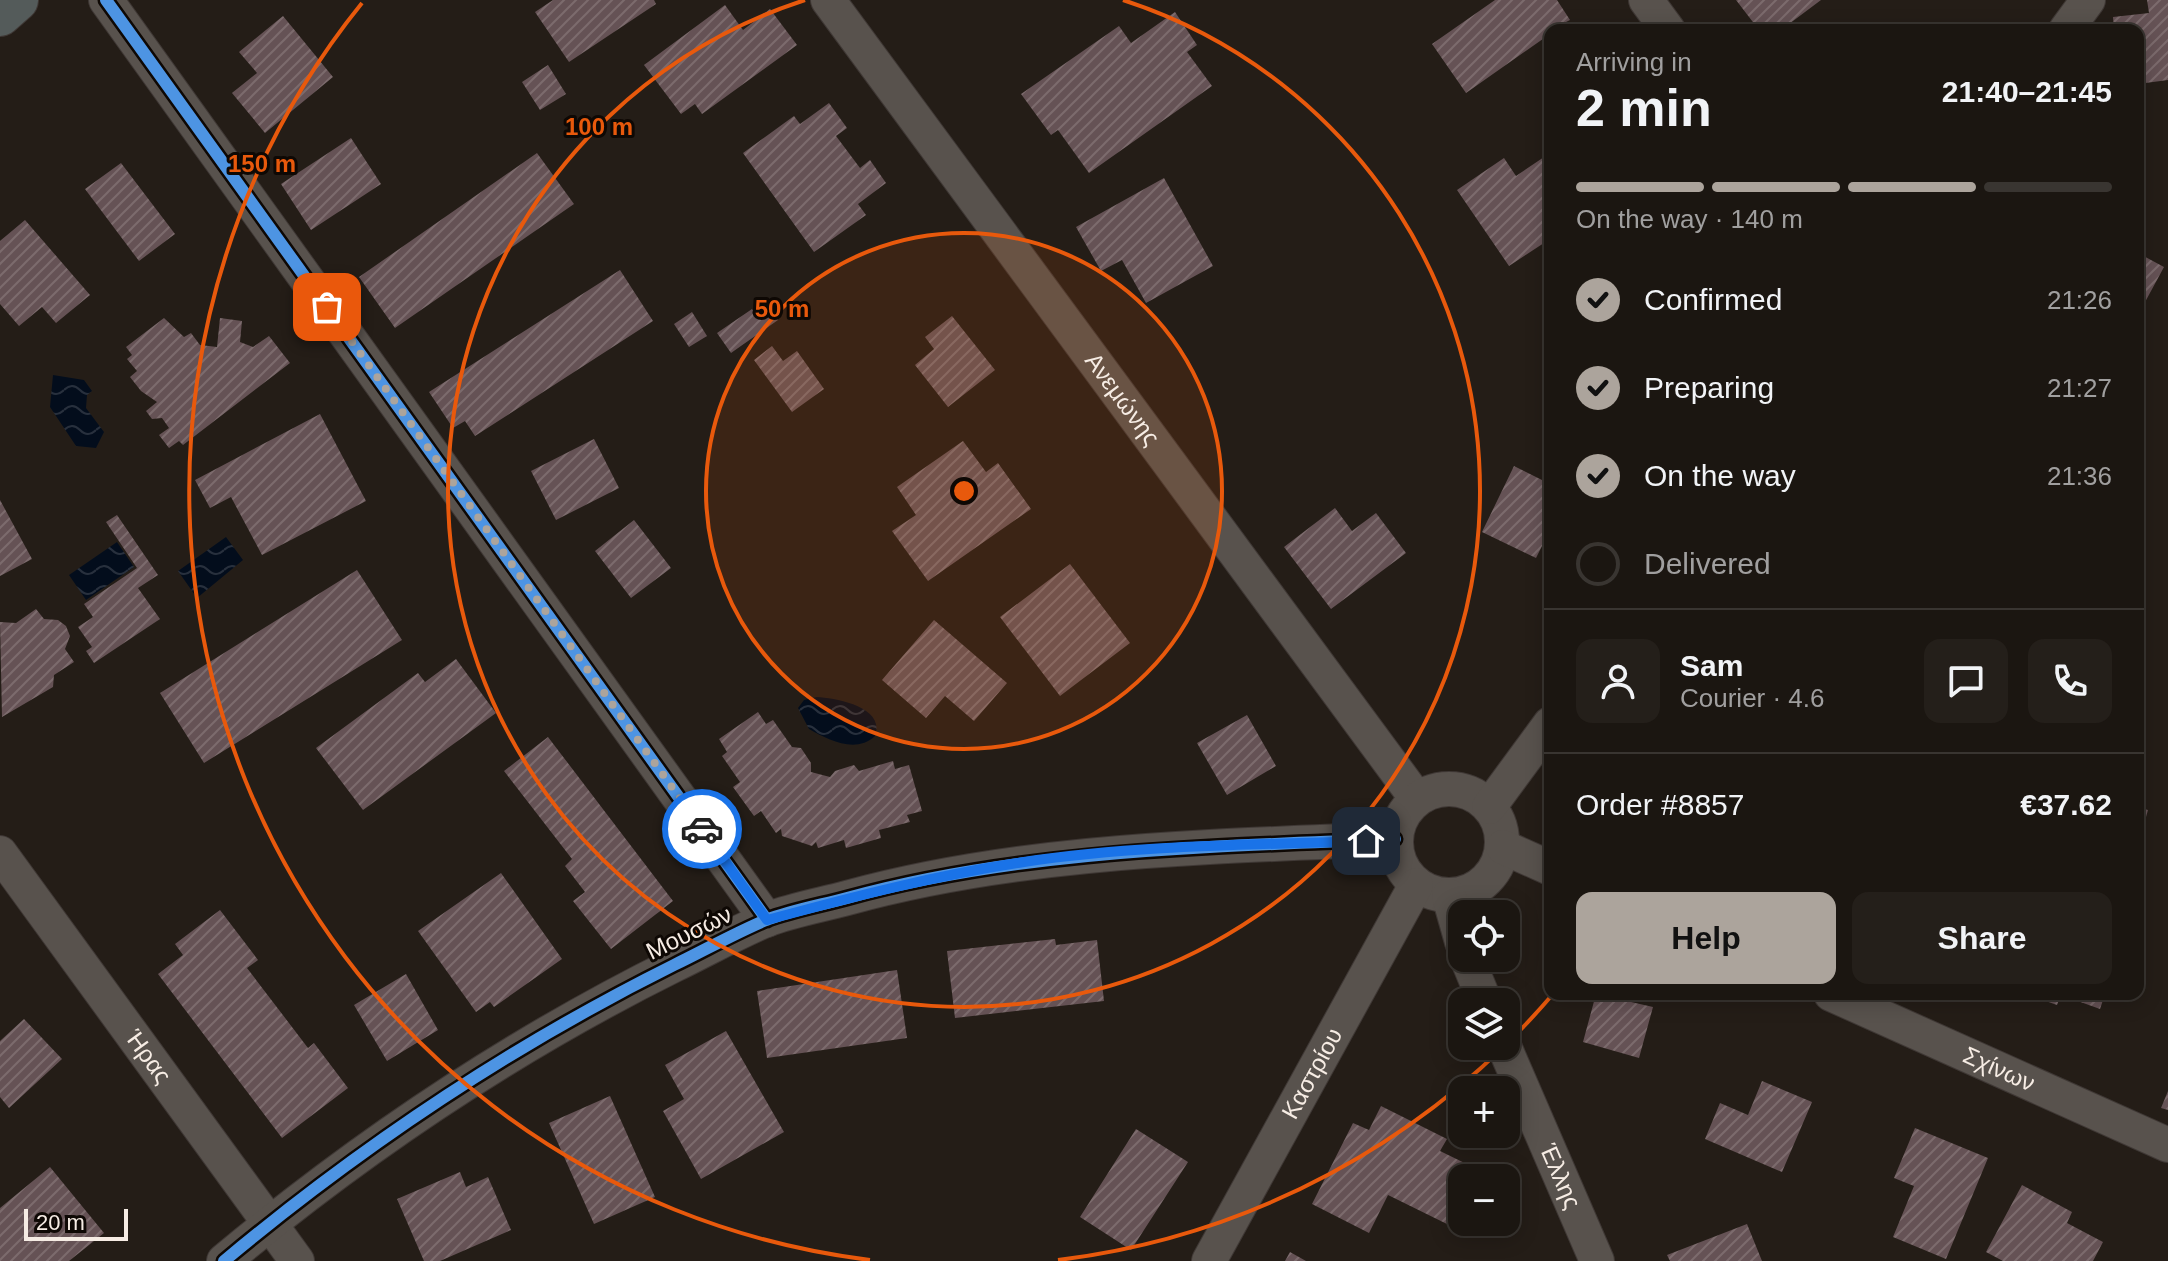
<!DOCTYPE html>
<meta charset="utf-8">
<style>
body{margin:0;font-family:Arial,sans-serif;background:#241f1a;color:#f1f3f6;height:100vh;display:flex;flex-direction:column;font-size:30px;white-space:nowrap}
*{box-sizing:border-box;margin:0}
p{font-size:26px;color:#a09f9f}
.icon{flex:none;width:44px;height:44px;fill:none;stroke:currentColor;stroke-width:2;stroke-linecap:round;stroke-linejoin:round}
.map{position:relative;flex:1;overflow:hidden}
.details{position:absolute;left:1544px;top:24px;width:600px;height:976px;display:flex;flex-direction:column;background:#1b1611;border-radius:16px;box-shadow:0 4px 20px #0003,0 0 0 2px #393531}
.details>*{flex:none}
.tools{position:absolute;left:1448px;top:900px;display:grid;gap:16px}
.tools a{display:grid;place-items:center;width:72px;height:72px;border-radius:16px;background:#1b1611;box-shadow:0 4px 20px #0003,0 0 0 2px #393531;font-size:40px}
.scale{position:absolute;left:24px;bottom:20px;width:104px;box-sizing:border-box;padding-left:8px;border:4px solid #f6ece4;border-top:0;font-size:22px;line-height:28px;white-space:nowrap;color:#f6ece4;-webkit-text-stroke:6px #0e0804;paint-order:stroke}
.pin{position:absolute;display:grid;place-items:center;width:68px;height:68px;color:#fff;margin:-34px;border-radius:16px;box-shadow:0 4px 12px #0006}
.courier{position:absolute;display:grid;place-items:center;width:80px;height:80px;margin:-40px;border:6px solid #1a73e8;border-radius:50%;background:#fff;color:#222;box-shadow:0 2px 10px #0007}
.headline em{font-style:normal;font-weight:700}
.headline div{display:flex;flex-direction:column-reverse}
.headline{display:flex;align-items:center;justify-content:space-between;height:136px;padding:0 32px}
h1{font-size:52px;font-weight:700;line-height:60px}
.bar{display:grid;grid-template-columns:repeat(4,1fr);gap:12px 8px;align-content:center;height:96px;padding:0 32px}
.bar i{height:10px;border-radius:6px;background:#393531}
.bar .on{background:#aca49c}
.bar p{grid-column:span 4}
.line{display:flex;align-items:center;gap:20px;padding:0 32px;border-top:2px solid #393531}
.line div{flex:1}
.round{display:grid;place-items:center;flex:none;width:84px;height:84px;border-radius:16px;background:#241f1a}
ol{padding:0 32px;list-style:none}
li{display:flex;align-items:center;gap:24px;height:88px}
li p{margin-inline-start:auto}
li .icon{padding:8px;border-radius:50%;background:#aca49c;color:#111;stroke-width:4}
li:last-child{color:#a09f9f}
li i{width:44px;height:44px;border:4px solid #393531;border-radius:50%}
.primary-button{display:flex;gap:16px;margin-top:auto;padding:16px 32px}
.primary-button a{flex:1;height:92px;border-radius:16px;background:#aca49c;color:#111;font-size:32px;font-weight:700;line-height:92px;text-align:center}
.primary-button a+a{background:#241f1a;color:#f1f3f6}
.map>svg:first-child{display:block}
</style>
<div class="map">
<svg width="2168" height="1261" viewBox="0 0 2168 1261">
<defs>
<pattern id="water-waves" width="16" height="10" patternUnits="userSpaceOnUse" patternTransform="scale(2)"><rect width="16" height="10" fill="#030d1c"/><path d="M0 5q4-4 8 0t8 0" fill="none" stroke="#28303d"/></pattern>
<pattern id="building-hatch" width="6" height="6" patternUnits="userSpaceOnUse" patternTransform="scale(2)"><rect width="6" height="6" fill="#655255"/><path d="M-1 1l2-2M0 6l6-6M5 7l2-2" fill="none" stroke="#7c6b6d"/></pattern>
</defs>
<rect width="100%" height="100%" fill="#241d17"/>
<!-- water -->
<path fill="url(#water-waves)" d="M53,375l31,5 8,11 -5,4 -1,13 18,24 -8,16 -20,-2 -26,-39z
M226,537l17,23 -46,38 -19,-27z
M117,542l17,25 -48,33 -17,-25z
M817,697c19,1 69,10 58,39 -19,18 -47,4 -66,-7l-11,-21 6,-8z"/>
<!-- building -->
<path fill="url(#building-hatch)" d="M553,0h101l2,4 -87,58 -34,-50z
M1495,0h62l13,20 -20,10v4l-84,59 -34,-49z
M1736,0h85l-40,30h-22z
M2147,0h21v80l-30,4v-54h-24l-1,-13 36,-4z
M725,5l18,25 27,-21 27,36 -95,69 -7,-10 -14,10 -37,-49z
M1175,12l22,33 -10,7 25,34 -123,87 -31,-43 -7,5 -30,-41 98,-68 12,17z
M283,16l50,61 -68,56 -33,-40 25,-20 -18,-21z
M548,65l18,29 -26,16 -18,-28z
M829,103l18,25 -11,8 24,32 10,-8 16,23 -28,21 8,11 -52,37 -71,-99 51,-37 6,8z
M351,138l30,46 -70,46 -30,-46z
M537,153l37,51 -179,124 -36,-51z
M1550,153v86l-41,27 -52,-76 47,-32 12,18z
M121,163l54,71 -36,27 -54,-72z
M1164,178l49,88 -67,37 -24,-43 -21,11 -25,-44z
M25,220l65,75 -34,28 -14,-16 -23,19 -19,-22v-63z
M2138,253l26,14 -26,48z
M620,270l33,51 -178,115 -10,-15 -12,7 -24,-36z
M768,305l10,15 -47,33 -14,-20 35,-24 3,5z
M692,312l15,24 -18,11 -15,-23z
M952,316l43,54 -47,37 -33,-42 19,-16 -9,-12z
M164,318l20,19 7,-4 9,12 17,2 3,-29 22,3 -2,21 13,5 16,-11 21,27 -107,82 -4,-4 -10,7 -10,-13 10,-7 -7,-10 -10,1 -6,-8 11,-9 -16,-11 -11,-14 7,-6 -10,-12 5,-4 -6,-8z
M772,346l11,15 14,-10 27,38 -32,23 -38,-52z
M320,414l46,87 -104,54 -31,-58 -21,11 -15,-28z
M594,439l25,49 -63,32 -25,-49z
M963,441l23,31 12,-9 33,46 -103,72 -36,-50 24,-16 -19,-28z
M1514,466l36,18v46l-14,28 -54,-26z
M0,500l32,59 -32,17z
M1335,508l17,23 24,-18 30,40 -75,56 -47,-62z
M117,515l41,60 -20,13 22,31 -66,44 -8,-12 6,-4 -14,-20 15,-10 -9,-13 53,-36 -31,-46z
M634,520l37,48 -40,30 -36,-47z
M1070,564l60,79 -70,53 -60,-79z
M357,570l45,70 -198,123 -44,-70z
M36,609l8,10 14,1 8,6 4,10 -5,13 9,13 -20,13 -1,12 -51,30 -2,-95 16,1z
M934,620l73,63 -33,38 -29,-25 -19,22 -44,-38z
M456,659l40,54 -133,97 -47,-62 102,-75 7,9z
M758,712l8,12 7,-4 19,27 9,1 10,15v9l19,5 5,-6 19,-6 5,6 34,-10 2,8 14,-4 13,46 -15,4 3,7 -31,8 2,8 -35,10 -2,-8 -26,8 -2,-6 -4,4 -30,-10 -1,-7 -5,4 -15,-22 -7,5 -21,-29 7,-5 -18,-26 5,-4 -8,-13z
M1247,715l29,51 -49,29 -30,-52z
M548,737l125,164 -62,48 -38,-48 12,-9 -20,-26 7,-7 -68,-88z
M2138,807l10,3 -9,31 -1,-1z
M501,873l61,86 -68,48 -4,-5 -14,10 -58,-81z
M220,910l38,50 -11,8 61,80 6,-5 34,45 -66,50 -124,-164 25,-19 -8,-11z
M1055,939l1,6 41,-5 7,61 -149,17 -8,-67z
M897,970l10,68 -140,20 -10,-67z
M406,974l32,56 -51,31 -33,-56z
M1596,994l57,13 -14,51 -56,-16z
M2039,994h66l-5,15 -39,-14 -4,10 -20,-7z
M24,1019l38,40 -53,49 -9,-11v-56z
M726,1031l58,101 -83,47 -38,-68 21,-12 -19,-34z
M1762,1081l50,21 -30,70 -77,-33 15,-36 28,12z
M2168,1091v19l-7,-2z
M610,1096l45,101 -61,27 -45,-101z
M1381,1106l66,33 -7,12 39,19 -4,8h-13v26l-11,22 -63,-31 -19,38 -57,-29 41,-81 16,7z
M1915,1128l73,30 -42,101 -53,-22 21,-51 -20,-8z
M1136,1129l52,33 -57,88 -51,-33z
M50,1167l54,66 -35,28h-69v-53z
M460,1172l6,15 22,-10 23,53 -71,31h-16l-27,-62z
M2022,1185l50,27 -5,11 36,19 -10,19h-90l-17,-9z
M1747,1224l15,37h-92l-3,-6z
M1290,1252l16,9h-21z"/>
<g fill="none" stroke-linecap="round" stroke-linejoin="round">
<defs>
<g id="minor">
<path d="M106,0l661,920"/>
<path id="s1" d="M828,0l589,799"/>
<path d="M1646,0l22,30"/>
<path d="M2066,30l22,-30"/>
<circle cx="1449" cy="842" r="53"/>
<path d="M1489,807l61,-83"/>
<path d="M1503,847l47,21"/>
<path id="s2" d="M0,853l297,408"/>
<path d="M1449,896l13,46"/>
<path d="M1467,958l18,44"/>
<path id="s3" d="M1831,994l337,151"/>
<path id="s4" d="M1504,1046l93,215"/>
<path d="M224,1261c138,-115 289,-216 450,-296 31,-15 61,-32 92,-45 26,-10 55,-15 81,-22 178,-49 365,-51 548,-59"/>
<path id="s5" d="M1209,1261l207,-376"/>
</g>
<path id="major" d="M0,15l17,-15"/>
</defs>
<!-- minor casing -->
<use href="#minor" stroke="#3f3835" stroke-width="36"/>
<!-- major casing -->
<use href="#major" stroke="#3f3835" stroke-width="44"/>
<!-- minor -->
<use href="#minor" stroke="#58524d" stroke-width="34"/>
<!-- major -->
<use href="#major" stroke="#545b5a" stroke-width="42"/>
<defs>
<path id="cycleway" d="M106,0l661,920
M224,1261c138,-115 289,-216 450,-296 31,-15 61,-32 92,-45 26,-10 55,-15 81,-22 178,-49 365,-51 548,-59"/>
</defs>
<!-- cycleway casing -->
<use href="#cycleway" stroke="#0e0804" stroke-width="17"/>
<!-- cycleway -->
<use href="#cycleway" stroke="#4d94e3" stroke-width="12"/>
</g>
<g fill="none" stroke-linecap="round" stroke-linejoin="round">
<!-- done -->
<path stroke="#aca49c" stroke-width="8" stroke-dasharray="0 14.4" d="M327,307l375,522"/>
<!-- route -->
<path stroke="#1a73e8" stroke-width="10" d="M702,829l65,91c85,-23 170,-45 257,-58 112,-17 229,-17 342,-21"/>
</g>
<!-- distance rings -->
<circle cx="964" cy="491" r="258" fill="#e8590c" fill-opacity=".12"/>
<g fill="none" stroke="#e8590c" stroke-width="4">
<circle cx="964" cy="491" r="258"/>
<path d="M1123 0A516 516 0 1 1 805 0"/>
<path d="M1553 994A775 775 0 0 1 1058 1260M870 1260A775 775 0 0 1 362 3"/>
</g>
<g text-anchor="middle" stroke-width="6" stroke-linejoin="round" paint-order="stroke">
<!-- street labels -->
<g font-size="24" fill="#f6ece4" stroke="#0e0804">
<text dy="8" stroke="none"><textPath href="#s1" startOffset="496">Ανεμώνης</textPath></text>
<text transform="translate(689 933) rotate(-26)" y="8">Μουσών</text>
<text dy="8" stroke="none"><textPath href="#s2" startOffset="252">Ήρας</textPath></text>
<text dy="8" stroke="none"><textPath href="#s3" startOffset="184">Σχίνων</textPath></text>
<text dy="8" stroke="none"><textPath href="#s5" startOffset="214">Καστρίου</textPath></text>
<text dy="8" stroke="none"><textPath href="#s4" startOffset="142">Έλλης</textPath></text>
</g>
</g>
<circle cx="964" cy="491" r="12" fill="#e8590c" stroke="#0e0804" stroke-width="4"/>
<g font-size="24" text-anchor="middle" font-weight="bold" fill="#e8590c" stroke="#0e0804" stroke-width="6" stroke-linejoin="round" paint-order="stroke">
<text x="599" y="135">100 m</text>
<text x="262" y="172">150 m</text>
<text x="782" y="317">50 m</text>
</g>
</svg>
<div class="tools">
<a><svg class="icon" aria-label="locate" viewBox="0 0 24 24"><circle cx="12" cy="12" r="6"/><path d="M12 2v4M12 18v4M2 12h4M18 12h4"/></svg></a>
<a><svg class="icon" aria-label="layers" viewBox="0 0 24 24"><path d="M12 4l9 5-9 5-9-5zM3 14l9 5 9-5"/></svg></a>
<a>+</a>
<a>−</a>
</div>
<div class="scale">20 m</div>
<div class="pin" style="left:327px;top:307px;background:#ea580c"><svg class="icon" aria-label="bag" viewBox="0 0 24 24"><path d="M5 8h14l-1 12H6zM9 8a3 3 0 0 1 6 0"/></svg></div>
<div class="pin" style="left:1366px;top:841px;background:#1f2937"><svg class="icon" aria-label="home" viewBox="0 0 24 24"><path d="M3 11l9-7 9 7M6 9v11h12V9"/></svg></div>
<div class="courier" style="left:702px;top:829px"><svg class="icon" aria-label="car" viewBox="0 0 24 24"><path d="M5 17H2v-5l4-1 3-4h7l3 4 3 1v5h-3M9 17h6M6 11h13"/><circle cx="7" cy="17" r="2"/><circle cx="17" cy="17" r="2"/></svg></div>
<section class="details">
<div class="headline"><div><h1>2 min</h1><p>Arriving in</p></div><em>21:40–21:45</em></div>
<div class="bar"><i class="on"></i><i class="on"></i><i class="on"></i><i></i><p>On the way · 140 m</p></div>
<ol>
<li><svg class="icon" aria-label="check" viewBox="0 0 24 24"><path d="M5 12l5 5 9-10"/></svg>Confirmed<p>21:26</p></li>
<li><svg class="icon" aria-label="check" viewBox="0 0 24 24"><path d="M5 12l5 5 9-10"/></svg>Preparing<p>21:27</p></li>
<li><svg class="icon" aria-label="check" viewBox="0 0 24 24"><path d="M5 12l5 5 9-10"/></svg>On the way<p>21:36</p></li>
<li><i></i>Delivered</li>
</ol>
<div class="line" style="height:144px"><a class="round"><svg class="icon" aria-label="person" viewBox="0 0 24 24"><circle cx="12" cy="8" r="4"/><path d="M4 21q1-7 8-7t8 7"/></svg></a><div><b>Sam</b><p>Courier · 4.6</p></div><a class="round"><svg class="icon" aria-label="chat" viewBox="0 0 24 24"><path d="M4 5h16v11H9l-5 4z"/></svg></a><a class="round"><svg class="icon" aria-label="phone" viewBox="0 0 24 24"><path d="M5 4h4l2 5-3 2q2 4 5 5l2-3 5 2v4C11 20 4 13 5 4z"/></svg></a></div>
<div class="line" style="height:104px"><div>Order #8857</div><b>€37.62</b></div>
<div class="primary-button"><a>Help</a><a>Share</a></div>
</section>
</div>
